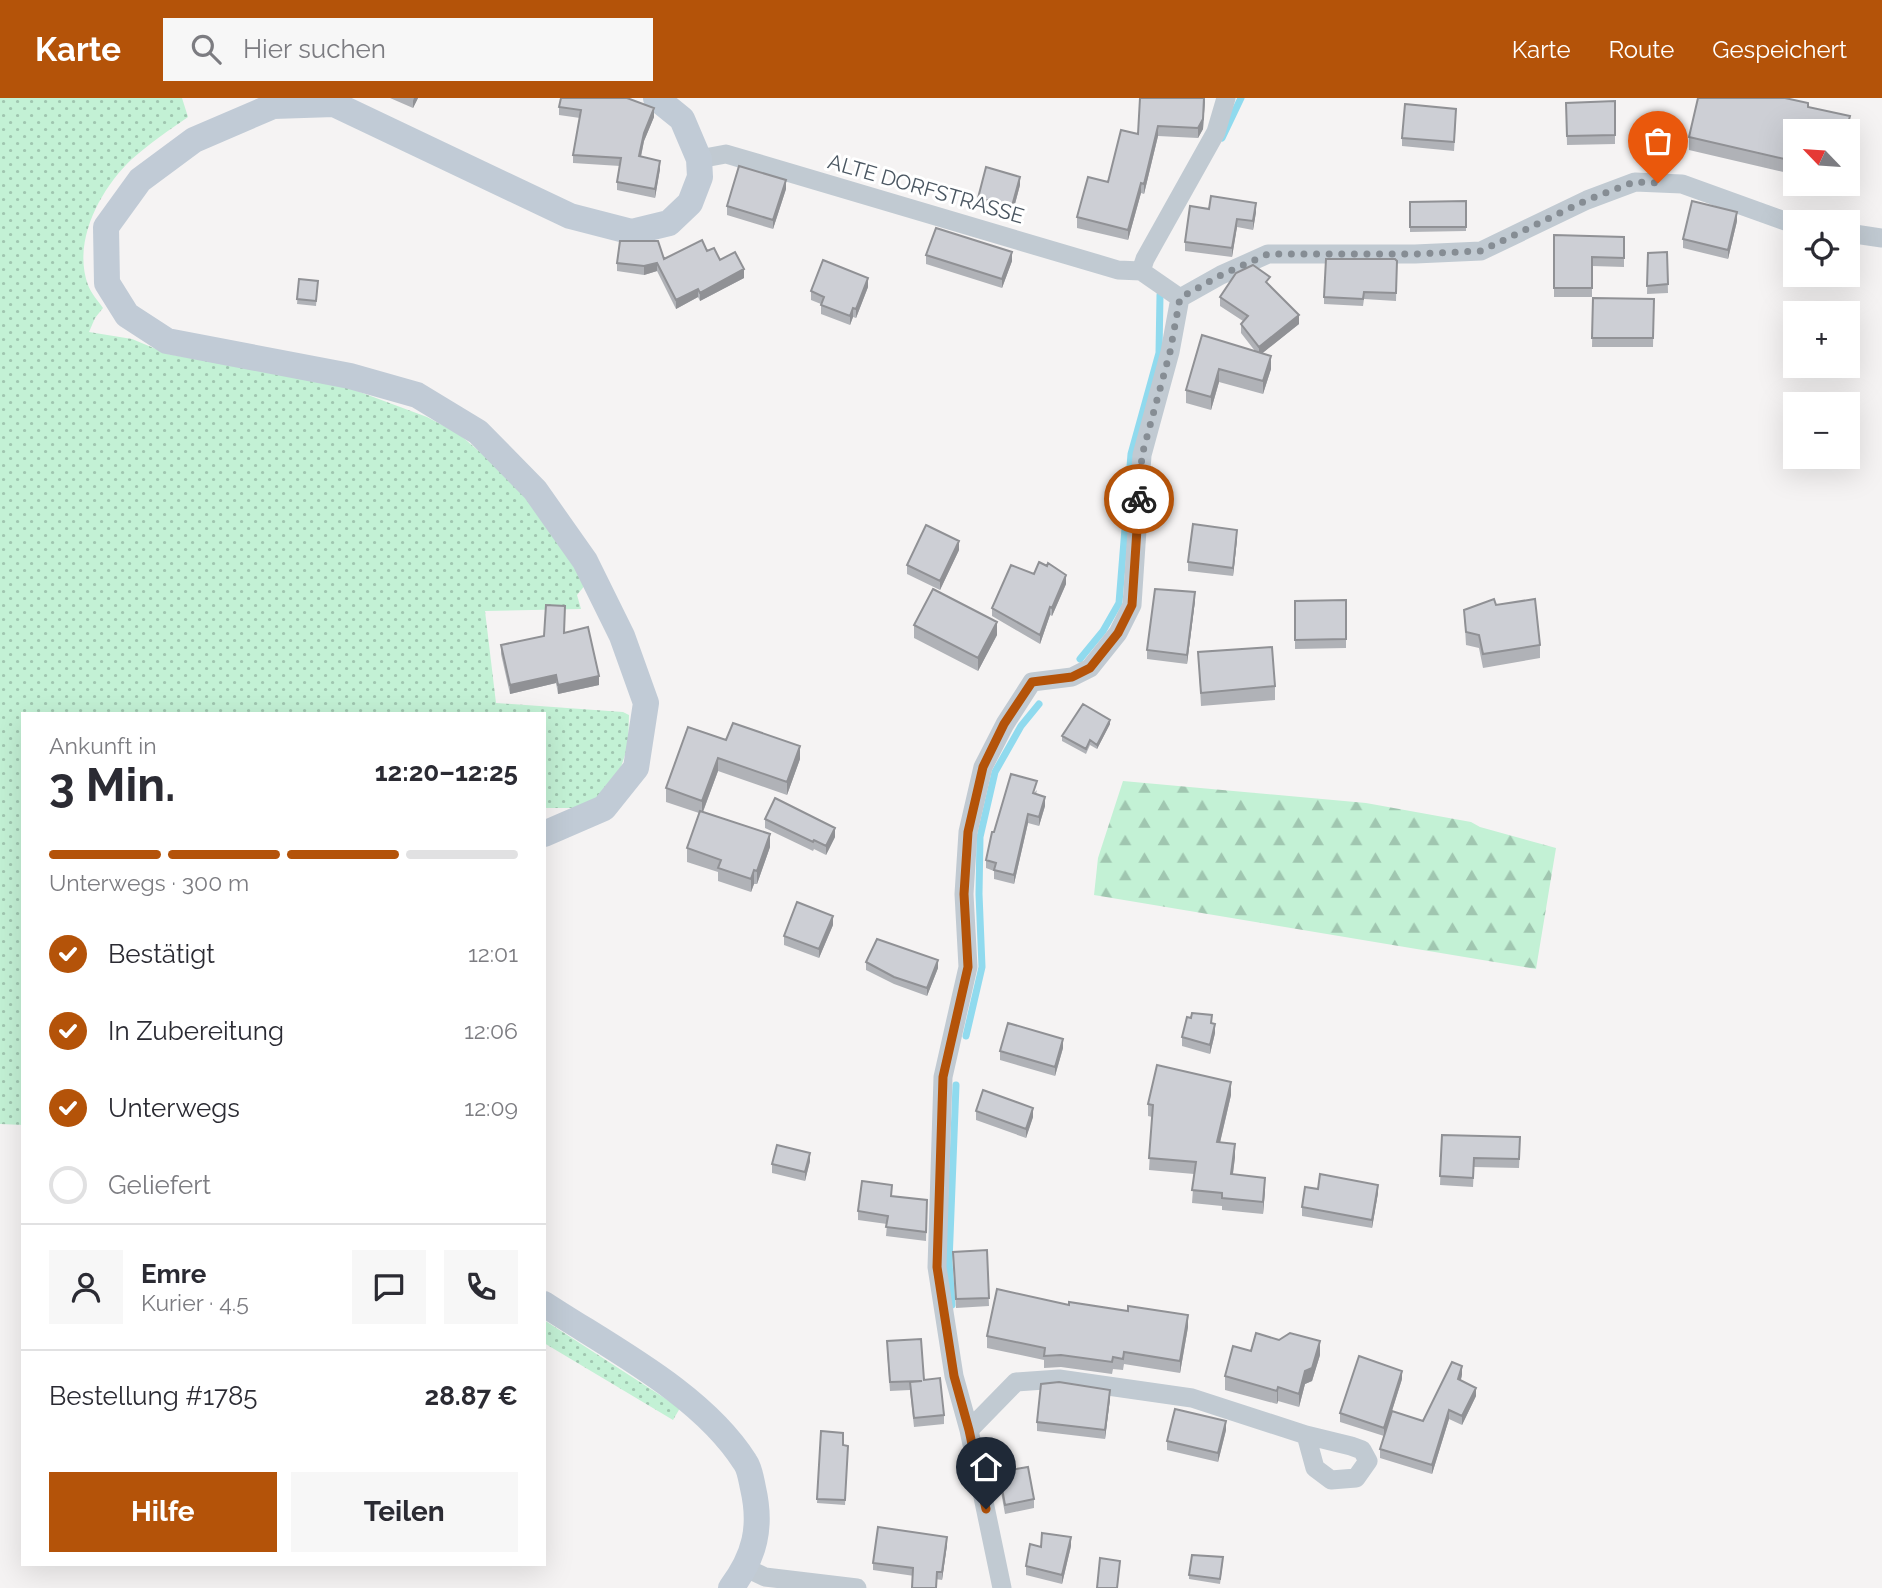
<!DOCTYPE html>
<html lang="de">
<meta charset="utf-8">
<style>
body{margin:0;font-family:Raleway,sans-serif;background:#f7f7f7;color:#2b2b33;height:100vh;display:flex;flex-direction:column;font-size:26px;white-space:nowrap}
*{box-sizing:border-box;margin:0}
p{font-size:23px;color:#7c7c81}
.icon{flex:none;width:38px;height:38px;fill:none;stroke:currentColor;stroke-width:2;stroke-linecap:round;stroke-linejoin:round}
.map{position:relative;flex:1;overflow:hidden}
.sheet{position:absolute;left:21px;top:614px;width:525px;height:854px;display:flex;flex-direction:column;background:#fff;border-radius:0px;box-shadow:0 7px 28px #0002}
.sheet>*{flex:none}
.needle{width:46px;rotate:295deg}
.controls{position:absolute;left:1783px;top:21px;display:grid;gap:14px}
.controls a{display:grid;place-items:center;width:77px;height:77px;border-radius:0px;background:#fff;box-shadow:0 7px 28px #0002;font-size:35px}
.pin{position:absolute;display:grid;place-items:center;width:60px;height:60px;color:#fff;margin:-72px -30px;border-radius:50% 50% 50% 0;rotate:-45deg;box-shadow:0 0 7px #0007}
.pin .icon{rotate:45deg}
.courier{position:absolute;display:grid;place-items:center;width:70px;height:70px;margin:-35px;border:5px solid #b45309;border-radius:50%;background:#fff;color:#222;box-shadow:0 2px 9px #0007}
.head em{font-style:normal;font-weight:700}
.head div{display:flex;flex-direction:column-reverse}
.head{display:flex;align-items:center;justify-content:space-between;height:119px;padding:0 28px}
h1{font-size:46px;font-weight:700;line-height:52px}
.bar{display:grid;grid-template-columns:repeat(4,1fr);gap:10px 7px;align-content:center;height:84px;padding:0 28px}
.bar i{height:9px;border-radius:5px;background:#e1e1e2}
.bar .active{background:#b45309}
.bar p{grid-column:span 4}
.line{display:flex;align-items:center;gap:18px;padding:0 28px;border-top:2px solid #e1e1e2}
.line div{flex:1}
.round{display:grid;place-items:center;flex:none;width:74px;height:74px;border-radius:0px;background:#f7f7f7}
ol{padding:0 28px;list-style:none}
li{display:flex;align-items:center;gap:21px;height:77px}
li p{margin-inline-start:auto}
li .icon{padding:7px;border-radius:50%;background:#b45309;color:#fff;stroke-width:4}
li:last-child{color:#7c7c81}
li i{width:38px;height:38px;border:4px solid #e1e1e2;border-radius:50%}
.primary-button{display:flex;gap:14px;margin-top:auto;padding:14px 28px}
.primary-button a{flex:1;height:80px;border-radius:0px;background:#b45309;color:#fff;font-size:28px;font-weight:700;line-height:80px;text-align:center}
.primary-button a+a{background:#f7f7f7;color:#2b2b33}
header{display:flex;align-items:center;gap:42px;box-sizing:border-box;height:98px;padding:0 35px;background:#b45309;color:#fff}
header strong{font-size:33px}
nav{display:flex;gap:38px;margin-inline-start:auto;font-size:24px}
.search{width:490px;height:63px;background:#f7f7f7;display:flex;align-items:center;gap:18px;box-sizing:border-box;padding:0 24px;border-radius:0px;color:#7c7c81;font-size:26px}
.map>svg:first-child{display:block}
</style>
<header>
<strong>Karte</strong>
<div class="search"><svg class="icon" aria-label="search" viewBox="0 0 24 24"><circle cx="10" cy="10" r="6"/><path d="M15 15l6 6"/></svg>Hier suchen</div>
<nav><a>Karte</a><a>Route</a><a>Gespeichert</a></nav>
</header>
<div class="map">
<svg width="1882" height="1490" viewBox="0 0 1882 1490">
<defs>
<pattern id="grass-dots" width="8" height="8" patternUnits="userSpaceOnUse" patternTransform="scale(1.75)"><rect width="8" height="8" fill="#c3f1d5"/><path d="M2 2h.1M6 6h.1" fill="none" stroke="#a0c6b0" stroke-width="1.8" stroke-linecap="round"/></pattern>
<pattern id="forest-firs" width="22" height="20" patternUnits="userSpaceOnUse" patternTransform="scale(1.75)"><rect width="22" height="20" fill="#c3f1d5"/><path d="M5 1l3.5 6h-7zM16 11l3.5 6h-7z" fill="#a0c6b0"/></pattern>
</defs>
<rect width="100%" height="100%" fill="#f5f3f3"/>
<!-- grass -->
<path fill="url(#grass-dots)" d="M0,0h182l6,19c-19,13 -39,27 -56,42 -32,30 -60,83 -44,126 3,8 10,16 15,23l-8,10 -6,14 43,7 36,15 173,31 86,32 32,17 37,32 35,37 55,81 -9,11 4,14 -96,2 11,92 127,9 6,3 -1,31 -7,21 -24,32 -21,9h-32v-94h-521v411l-23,-1z
M544,1222l136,88 -7,12 -129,-77z"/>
<!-- forest -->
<path fill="url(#forest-firs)" d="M1123,683l243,22 105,19 9,5 76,21 -20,121 -442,-74 4,-37z"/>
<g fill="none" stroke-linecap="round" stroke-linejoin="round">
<!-- stream -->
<path stroke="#90daee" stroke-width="7" d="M1222,40l19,-40
M1080,561l23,-28 16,-28 12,-149 28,-101 1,-58
M966,938l16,-69 -3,-73 1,-57 15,-65 26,-46 18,-22
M952,1207l-3,-43 7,-177"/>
<!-- minor -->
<path stroke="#c1cad2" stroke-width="19" d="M699,61l27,-5 392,116 23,1 39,27
M1848,135l34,5
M1141,173l4,-12 71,-127 10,-34
M1180,200l41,-23 47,-21h147l66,-3 106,-51 48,-18 47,2 114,41
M969,1332l47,-48 43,-3 133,19 114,37 9,33 16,12 25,-2 12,-17 -6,-11 -11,-4 -45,-11
M746,1470l19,9 92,11
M1002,1490l-33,-158 -15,-54 -17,-109 6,-190 25,-110 -4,-73 4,-62 15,-65 22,-43 27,-42 40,-5 18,-9 28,-35 14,-28 10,-150 28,-103 10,-54"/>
<!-- secondary -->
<path stroke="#c1cbd6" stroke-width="26" d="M544,736l60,-26 32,-40 10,-65 -24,-67 -37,-75 -50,-71 -57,-58 -61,-37 -67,-19 -183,-35 -40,-26 -20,-32 -1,-56 34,-47 54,-40 79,-34 61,-2 236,112 62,16 37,-9 21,-20 10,-26 -1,-18 -17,-40 -26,-21
M544,1206c67,44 158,90 201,158 5,7 6,17 8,26 9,39 2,68 -22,100"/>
</g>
<!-- wall -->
<path fill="#b0b2b7" d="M390,0h28l-5,10z
M1205,0l-2,31 -5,9 -40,-2 -14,58 -3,-1 -13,47 -51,-12v-11l31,-35 30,-48z
M1615,3v43l-48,1 -1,-42z
M559,9l95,10 -10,24 -3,16 19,12 -5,29 -38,-8v-8l3,-16 -47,-3v-8l7,-37 -21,-3z
M1808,9l42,22 -2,7v-5h-52v49l-8,-1v-6l-99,-23v-13z
M1456,20l-2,33 -52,-5v-8z
M1813,86h25l-1,5z
M1020,87l-8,30 -34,-8v-9z
M786,91l-13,40 -46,-14v-9z
M1466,103v30l-56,1v-30z
M1209,111l47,3 -3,18 -16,-3 -5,30 -47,-6v-9z
M1737,123l-9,38 -45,-11v-9z
M1554,137l70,2v30l-32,-1v31h-38z
M707,153l37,27 -44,23 -2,-4 -22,12 -19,-38 -13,4 -27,-4v-8l47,-4z
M1667,154l1,41 -21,1 1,-41z
M926,157l86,6 -10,27 -76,-24z
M1397,163l-1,40 -32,-2 -1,7 -39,-2v-7z
M299,181l19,2 -2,25 -19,-2z
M1270,187l29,39 -37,29 9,16 -8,25 -44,-12 -8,28 -25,-7v-13l16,-55 53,16 -14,-18v-9l2,-3 -23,-15v-9z
M868,189l-12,31 -3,-1 -3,8 -29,-11v-10l-10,-4v-9z
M1593,200l61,1 -1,48h-61z
M1237,441l-4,37 -45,-5v-9z
M959,452l-19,40 -33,-16v-9z
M1034,476l32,10 -14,32 -2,-1 -10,29 -48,-28v-8z
M1346,502v48l-51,1v-48z
M1195,503l-8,63 -40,-5v-9z
M1496,507l44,40v13l-57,10 -4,-20 -13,-3 -2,-35z
M914,527l83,10 -19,36 -64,-33z
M501,547l98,40 -41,9 -2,-11 -46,11 -9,-40z
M1198,554l77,34v14l-74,6z
M1110,626l-13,25 -7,-4 -4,9 -24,-13v-5z
M726,642l74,19 -13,36 -69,-24 -15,41 67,35 -13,37h-3l-3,8 -33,-11v-9l-31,-10v-14l12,-35 -33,-11v-14z
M1037,692l-1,4 9,12 -6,20 -11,-3 -14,61 -20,-5v-8l-8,-3v-8l8,-28z
M765,721l70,18 -9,18 -12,-6 -1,2 -48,-23z
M833,827l-14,33 -35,-13v-9z
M866,864l72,6 -11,28 -33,-12 -28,-14z
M1212,926l3,9 -5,21 -28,-8v-9z
M1063,950l-8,28 -55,-16v-9z
M1231,997l-11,48 15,14 -2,17 32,16 -2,24 -41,-4v-4l-30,-3 2,-29 -45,-4 3,-53 -4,-1v-12z
M976,1013l57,6 -7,21 -50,-18z
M1442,1037l78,11 -1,22 -45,-1 -1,20 -33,-2z
M810,1063l-5,20 -33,-8v-9z
M1318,1091l60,4 -6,35 -70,-12v-9z
M892,1098l35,4 -1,41 -40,-5 1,-12 -29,-4v-9z
M987,1152l2,56 -33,2 -3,-48z
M1069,1207l119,22 -8,46 -56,-9 -1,6 -10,-1 -1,5 -51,-7 -17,1v-8l-57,-12v-12z
M887,1252l37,30 20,35v9l-30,3 -4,-37 -20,1z
M1251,1253l69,4 -8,26 -7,3 -6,23 -21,-6 -1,3 -52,-14v-14z
M1462,1277l-1,5 15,16 -14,29 -13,-6 -17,55 -52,-16v-9l4,-13 -44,-14v-9l62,-34 -10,32 31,10z
M1110,1301l-5,40 -68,-8v-9z
M1226,1332l-8,32 -51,-12v-9z
M821,1333l22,14 5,1 -3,59 -28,-2z
M999,1374l35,27v9l-29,6 -6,-33z
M947,1447l-5,35 -69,-10v-7z
M1071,1448l-9,38 -36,-9v-9z
M1223,1464l-3,22 -31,-5v-4z"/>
<!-- shaded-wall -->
<path fill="#909195" d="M414,0h4l-5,10v-7z
M1205,0l-2,31 -5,9v-10z
M654,10v9l-10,24 -5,24v-9l5,-23z
M1850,18v13l-2,7v-5h-2z
M1158,28v10l-14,58v-10z
M660,63v8l-5,29v-9z
M1020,79v8l-8,30v-9z
M786,82v9l-13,40v-9z
M1141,85v10l-13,47v-10z
M1256,105v9l-3,18v-9z
M1737,114v9l-9,38v-9z
M1237,121v8l-5,30v-9z
M1012,154v9l-10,27v-9z
M657,165v8l-13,4v-9z
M744,171v9l-44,23v-8z
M868,180v9l-12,31v-9z
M698,191v8l-22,12v-9z
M853,210v9l-3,8v-9z
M1299,217v9l-40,32v-9z
M1271,258v13l-8,25v-13z
M1219,271v13l-8,28v-13z
M1237,432v9l-4,37v-8z
M959,443v9l-19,40v-9z
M1066,477v9l-14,32v-8z
M1195,494v9l-8,63v-9z
M1050,509v8l-10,29v-9z
M997,524v13l-19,36v-13z
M556,577v8l-46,11v-9z
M599,578v9l-41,9v-9z
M1110,622v4l-13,25v-4z
M800,648v13l-13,36v-13z
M718,660v13l-16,43v-13z
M1045,699v9l-6,20v-9z
M1028,716v9l-14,61v-9z
M835,730v9l-9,18v-9z
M770,736v13l-13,37v-13z
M754,772v14l-3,8v-13z
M833,818v9l-14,33v-9z
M938,862v8l-11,28v-8z
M1215,926v9l-5,21v-9z
M1063,941v9l-8,28v-9z
M1231,984v13l-14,60v-13z
M1033,1010v9l-7,21v-9z
M1235,1046v13l-4,30v-13z
M810,1055v8l-5,20v-9z
M1265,1080v12l-2,24v-12z
M1378,1087v8l-6,35v-8z
M1188,1217v12l-8,46v-12z
M1320,1243v14l-8,26 -7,3 -6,23v-13l6,-23z
M1462,1268v9l-4,13v-9z
M1402,1273v8l-18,57v-8z
M1278,1289v14l-1,3v-13z
M1476,1290v8l-14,29v-9z
M1110,1292v9l-5,40v-9z
M1449,1312v9l-17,55v-9z
M1226,1323v9l-8,32v-9z
M947,1439v8l-5,35v-8z
M1071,1439v9l-9,38v-9z"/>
<!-- building -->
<path fill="#cdcfd5" stroke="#909195" stroke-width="2" d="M561,0h66l27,10 -10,25 -5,23 21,5 -5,28 -38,-7 4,-24 -48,-3 8,-45 -22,-3z
M1140,0h64l-1,21 -5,9 -40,-2 -14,58 -3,-1 -13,47 -51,-13 11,-40 20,5 13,-52 17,4z
M1698,0h87l23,5v4l42,9 -4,15h-50v36l-8,-2 1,-5 -100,-23z
M1615,3v34l-48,1 -1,-33z
M1405,6l51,5 -2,33 -52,-4z
M739,68l47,14 -13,40 -46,-14z
M986,69l34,10 -8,29 -34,-8z
M1211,98l45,7 -3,18 -16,-2 -5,29 -47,-6 5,-36 19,3z
M1466,103v26h-56v-25z
M1692,103l45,11 -9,38 -45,-11z
M936,130l76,24 -10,27 -76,-24z
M1554,137l70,2v21l-32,-1v31h-38z
M702,142l5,11 7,-3 6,12 15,-8 9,17 -44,24 -2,-4 -22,11 -19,-37 -13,3 -27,-3 3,-22h38l6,18z
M1667,154l1,32 -21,2 1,-33z
M1326,161h69l2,2 -1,32 -32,-1 -1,7 -39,-2z
M823,162l45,18 -12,31 -3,-1 -3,8 -29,-11 3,-8 -13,-6z
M1253,167l17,12 -4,5 33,33 -40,32 -18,-23 7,-8 -28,-19 16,-24z
M299,181l19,2 -2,20 -19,-2z
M1593,200l61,1 -1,39h-61z
M1202,237l69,21 -8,25 -44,-12 -8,28 -25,-7z
M1193,426l44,6 -4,38 -45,-6z
M926,427l33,16 -19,40 -33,-16z
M1039,464l8,4 1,-3 18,12 -14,33 -2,-1 -10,28 -48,-27 19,-43 23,9z
M933,491l64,33 -19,36 -64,-33z
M1155,491l40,3 -8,63 -40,-5z
M1494,501l2,6 39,-6 5,46 -57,9 -4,-19 -13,-3 -2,-22z
M1346,502v39l-51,1v-39z
M546,507l19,1 -1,27 24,-6 11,49 -41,9 -2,-10 -46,10 -9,-40 43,-9z
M1272,549l3,39 -74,7 -3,-41z
M1083,606l27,16 -13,25 -7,-5 -4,9 -24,-13z
M733,625l67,23 -13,36 -69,-24 -16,43 -36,-13 22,-61 38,13z
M1011,676l26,7 -4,12 12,4 -6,20 -11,-3 -14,61 -20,-5 2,-7 -10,-3 6,-28h2z
M775,700l60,30 -9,18 -12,-6 -1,2 -48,-23z
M700,713l70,23 -13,37 -3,-1 -3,9 -33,-11 3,-8 -34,-12z
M797,804l36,14 -14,33 -35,-13z
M877,841l61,21 -11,28 -33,-11 -28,-15z
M1192,915l20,2 -1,8 4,1 -5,21 -28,-8 5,-20 4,1z
M1008,925l55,16 -8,28 -55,-16z
M1157,967l74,17 -14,60 18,2 -4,30 34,4 -2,24 -41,-4v-5l-30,-3 4,-28 -47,-4 4,-53 -5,-1z
M983,992l50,18 -7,21 -50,-18z
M1442,1037l78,2 -1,22 -45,-1 -1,20 -33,-2z
M777,1047l33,8 -5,19 -33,-8z
M1320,1076l58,11 -6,35 -70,-13 3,-20 13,2z
M862,1083l30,4 -1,11 36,4 -1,32 -40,-5 2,-11 -30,-5z
M987,1152l2,48 -33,1 -3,-47z
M997,1191l72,16v-3l59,9v-5l60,9 -8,46 -56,-9 -1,7 -10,-2 -1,5 -51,-7 -17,1 1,-8 -58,-12z
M1256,1235l23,7 11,-7 30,8 -8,27 -7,3 -6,23 -21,-7 -1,4 -52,-15 8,-30 18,5z
M921,1241l3,41 16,-2 4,37 -30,3 -4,-36 12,-1 -32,1 -3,-41z
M1359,1258l43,15 -18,57 -44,-15z
M1452,1264l10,4 -4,13 18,9 -14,28 -13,-6 -17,55 -52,-16 12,-38 31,10z
M1059,1284l51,8 -5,40 -68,-8 4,-38z
M1175,1311l51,12 -8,32 -51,-12z
M821,1333l22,2v12l5,1 -3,54 -28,-1z
M1028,1369l6,32 -29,6 -6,-33z
M878,1429l69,10 -5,35h-5l-1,16h-24l1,-20 -40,-5z
M1042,1435l29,4 -9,38 -36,-9 4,-22 11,3z
M1192,1457l31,2 -3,22 -31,-4z
M1100,1460l20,3 -3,27h-20z"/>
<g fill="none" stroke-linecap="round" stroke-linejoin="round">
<!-- done -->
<path stroke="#868d94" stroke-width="7" stroke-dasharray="0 12.6" d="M1139,401l3,-44 28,-103 10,-54 41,-23 47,-21h147l66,-3 106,-51 47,-18 24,1"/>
<!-- route -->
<path stroke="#b45309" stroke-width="9" d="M986,1411l-17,-79 -15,-54 -17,-109 6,-190 25,-110 -4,-73 4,-62 15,-65 21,-43 28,-42 40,-5 18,-9 28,-35 14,-28 7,-106"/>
</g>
<g text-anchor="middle" stroke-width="6" stroke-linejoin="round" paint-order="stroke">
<!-- street labels -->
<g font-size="21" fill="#4a5661" stroke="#fff">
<text transform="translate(926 91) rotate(16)" y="7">ALTE DORFSTRASSE</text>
</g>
</g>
</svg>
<div class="controls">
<a><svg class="needle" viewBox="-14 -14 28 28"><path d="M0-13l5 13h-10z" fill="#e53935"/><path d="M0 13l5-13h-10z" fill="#7c7c81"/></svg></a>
<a><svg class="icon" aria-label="locate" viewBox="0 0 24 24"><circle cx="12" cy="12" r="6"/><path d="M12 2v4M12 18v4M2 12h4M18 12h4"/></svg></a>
<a>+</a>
<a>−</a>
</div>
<div class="pin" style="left:1658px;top:85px;background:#ea580c"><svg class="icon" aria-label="bag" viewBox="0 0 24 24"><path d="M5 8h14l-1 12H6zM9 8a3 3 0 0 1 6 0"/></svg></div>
<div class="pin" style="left:986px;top:1411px;background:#1f2937"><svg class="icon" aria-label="home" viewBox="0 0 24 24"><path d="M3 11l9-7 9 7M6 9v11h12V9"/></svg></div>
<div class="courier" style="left:1139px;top:401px"><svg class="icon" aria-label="bike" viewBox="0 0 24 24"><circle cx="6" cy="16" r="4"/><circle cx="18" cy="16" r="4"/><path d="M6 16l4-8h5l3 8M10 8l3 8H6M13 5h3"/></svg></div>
<section class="sheet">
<div class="head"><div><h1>3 Min.</h1><p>Ankunft in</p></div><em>12:20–12:25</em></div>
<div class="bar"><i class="active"></i><i class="active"></i><i class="active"></i><i></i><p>Unterwegs · 300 m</p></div>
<ol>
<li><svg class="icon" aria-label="check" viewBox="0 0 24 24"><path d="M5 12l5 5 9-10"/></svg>Bestätigt<p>12:01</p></li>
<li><svg class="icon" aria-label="check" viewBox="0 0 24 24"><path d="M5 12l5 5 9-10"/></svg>In Zubereitung<p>12:06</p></li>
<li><svg class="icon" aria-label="check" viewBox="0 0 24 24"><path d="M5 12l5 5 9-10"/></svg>Unterwegs<p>12:09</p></li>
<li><i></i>Geliefert</li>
</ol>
<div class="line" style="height:126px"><a class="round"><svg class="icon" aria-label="person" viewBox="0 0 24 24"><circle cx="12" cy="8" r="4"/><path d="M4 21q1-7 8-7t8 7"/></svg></a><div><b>Emre</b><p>Kurier · 4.5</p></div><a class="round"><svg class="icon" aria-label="chat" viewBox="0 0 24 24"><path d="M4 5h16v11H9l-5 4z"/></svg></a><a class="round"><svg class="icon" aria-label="phone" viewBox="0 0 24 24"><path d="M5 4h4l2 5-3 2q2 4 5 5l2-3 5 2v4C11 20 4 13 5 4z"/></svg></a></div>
<div class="line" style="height:91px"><div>Bestellung #1785</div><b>28.87 €</b></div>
<div class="primary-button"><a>Hilfe</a><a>Teilen</a></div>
</section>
</div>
